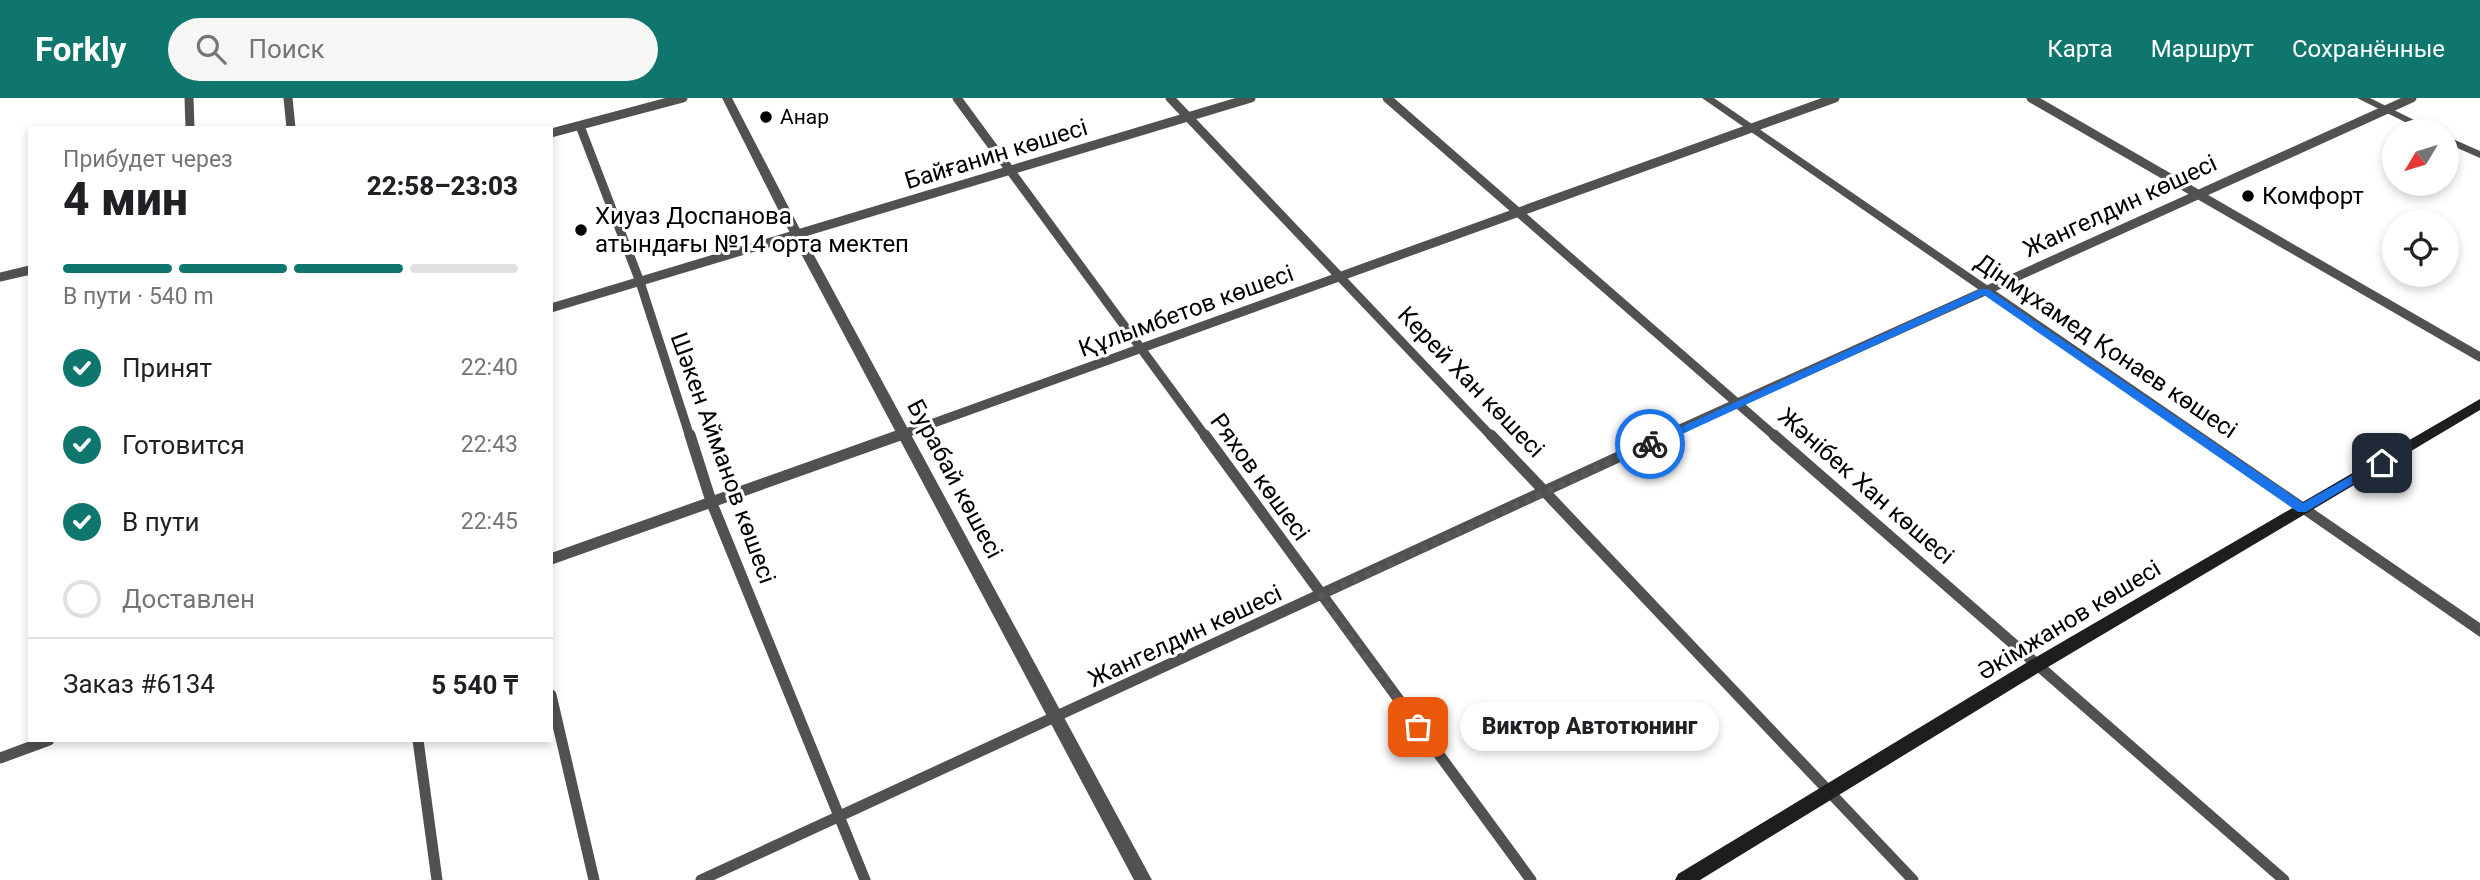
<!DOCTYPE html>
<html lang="ru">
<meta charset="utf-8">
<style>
body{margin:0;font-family:Roboto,sans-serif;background:#f6f6f6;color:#202124;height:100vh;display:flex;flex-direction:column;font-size:26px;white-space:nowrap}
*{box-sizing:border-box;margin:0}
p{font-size:23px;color:#757577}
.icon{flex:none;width:38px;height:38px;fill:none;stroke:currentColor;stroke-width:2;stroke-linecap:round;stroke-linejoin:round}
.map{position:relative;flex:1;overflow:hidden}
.sheet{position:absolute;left:28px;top:28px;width:525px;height:616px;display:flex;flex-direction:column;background:#fff;border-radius:0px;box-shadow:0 4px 10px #0003}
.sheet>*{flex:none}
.needle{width:46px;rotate:232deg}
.fabs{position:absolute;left:2382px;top:21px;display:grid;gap:14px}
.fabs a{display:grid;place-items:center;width:77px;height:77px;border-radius:50%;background:#fff;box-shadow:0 4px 10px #0003;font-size:35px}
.pin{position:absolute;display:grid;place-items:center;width:60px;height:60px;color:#fff;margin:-30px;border-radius:14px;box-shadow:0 4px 10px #0006}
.courier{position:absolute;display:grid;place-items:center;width:70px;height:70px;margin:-35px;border:5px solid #1a73e8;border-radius:50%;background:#fff;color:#222;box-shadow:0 2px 9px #0007}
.bubble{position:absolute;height:49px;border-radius:24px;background:#fff;box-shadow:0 4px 10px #0003;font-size:23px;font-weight:800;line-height:49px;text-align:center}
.overview em{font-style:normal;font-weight:800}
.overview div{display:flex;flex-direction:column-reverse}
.overview{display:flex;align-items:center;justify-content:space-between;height:119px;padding:0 35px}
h1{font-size:46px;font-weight:800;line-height:52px}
.bar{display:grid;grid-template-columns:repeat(4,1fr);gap:10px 7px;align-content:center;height:84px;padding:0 35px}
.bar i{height:9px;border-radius:5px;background:#e0e0e0}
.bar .active{background:#0f766e}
.bar p{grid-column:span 4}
.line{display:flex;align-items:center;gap:18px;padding:0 35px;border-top:2px solid #e0e0e0}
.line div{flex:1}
ol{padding:0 35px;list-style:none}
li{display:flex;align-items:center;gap:21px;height:77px}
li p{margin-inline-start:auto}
li .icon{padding:7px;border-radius:50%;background:#0f766e;color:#fff;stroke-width:4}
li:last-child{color:#757577}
li i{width:38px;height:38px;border:4px solid #e0e0e0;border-radius:50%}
header{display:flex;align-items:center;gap:42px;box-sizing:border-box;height:98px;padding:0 35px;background:#0f766e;color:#fff}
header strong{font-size:33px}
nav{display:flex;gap:38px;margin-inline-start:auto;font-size:24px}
.search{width:490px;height:63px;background:#f6f6f6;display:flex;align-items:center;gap:18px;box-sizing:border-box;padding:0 24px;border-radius:38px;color:#757577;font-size:26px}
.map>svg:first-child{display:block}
</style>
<header>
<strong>Forkly</strong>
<div class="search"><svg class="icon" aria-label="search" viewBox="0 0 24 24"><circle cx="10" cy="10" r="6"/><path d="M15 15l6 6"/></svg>Поиск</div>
<nav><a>Карта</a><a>Маршрут</a><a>Сохранённые</a></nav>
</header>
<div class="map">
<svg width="2480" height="782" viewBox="0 0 2480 782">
<rect width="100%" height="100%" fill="#fff"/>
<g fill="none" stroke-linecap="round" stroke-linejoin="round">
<!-- minor-far1 -->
<path stroke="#515151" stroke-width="9" d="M189,0l1,30
M288,0l3,30
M957,0l249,339
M1170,0l322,339
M1387,0l389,339
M2031,0l449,259
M580,28l60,156 50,155
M551,35l132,-35
M0,179l30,-7
M551,210l700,-210
M895,339l940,-339
M1662,339l750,-339"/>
<!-- minor -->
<path stroke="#515151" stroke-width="11" d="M690,337l21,66 154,379
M1205,337l326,445
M1491,337l422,445
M1774,337l510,445
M551,461l349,-124
M551,597l43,185
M418,642l19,140
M0,660l49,-18
M701,782l965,-445"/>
<!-- tertiary -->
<path fill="#515151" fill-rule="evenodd" d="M722,0h10l70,135 350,647h-18l-344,-647z
M1702,0h12l766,525v14z
M2357,0h13l66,33h-13z
M2446,38l34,15v7l-34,-15z"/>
<!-- secondary -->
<path fill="#1e1e1e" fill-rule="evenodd" d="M2480,301v11l-437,260 -343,210h-25l3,-6 353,-214z"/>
</g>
<!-- route -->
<path fill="#1a73e8" d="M1981,191h7l315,214 76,-43 3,-1 6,4 -82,49h-8l-314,-217 -330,152 -4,1 -6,-4z"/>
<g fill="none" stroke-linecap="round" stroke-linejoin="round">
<!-- done -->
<path stroke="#595959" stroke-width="7" stroke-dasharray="0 12.6" d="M1418,629l-97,-131 329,-152"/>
</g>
<!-- markers -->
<g fill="#000" stroke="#fff" stroke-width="2.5">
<circle cx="766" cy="19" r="7"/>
<circle cx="2248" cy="98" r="7"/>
<circle cx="581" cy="132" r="7"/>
</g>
<g text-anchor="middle" stroke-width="6" stroke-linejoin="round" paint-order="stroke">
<!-- far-poi labels -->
<g font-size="21" fill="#000" stroke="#fff" text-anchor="start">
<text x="780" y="26">Анар</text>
</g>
<!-- street labels -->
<g font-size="24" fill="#000" stroke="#fff">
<text transform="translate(996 56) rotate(-17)" y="8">Байғанин көшесі</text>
<text transform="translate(2120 108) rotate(-25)" y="8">Жангелдин көшесі</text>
<text transform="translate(1186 213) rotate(-20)" y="8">Құлымбетов көшесі</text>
<text transform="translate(2106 248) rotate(34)" y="8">Дінмұхамед Қонаев көшесі</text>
<text transform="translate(1471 284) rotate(46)" y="8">Керей Хан көшесі</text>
<text transform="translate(723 360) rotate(70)" y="8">Шәкен Айманов көшесі</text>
<text transform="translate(1260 379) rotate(54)" y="8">Ряхов көшесі</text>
<text transform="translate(955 381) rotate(62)" y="8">Бурабай көшесі</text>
<text transform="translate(1866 388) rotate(41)" y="8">Жәнібек Хан көшесі</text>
<text transform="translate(2069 522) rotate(-31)" y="8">Әкімжанов көшесі</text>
<text transform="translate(1185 538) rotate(-25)" y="8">Жангелдин көшесі</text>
</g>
<!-- poi labels -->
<g font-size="24" fill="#000" stroke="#fff" text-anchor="start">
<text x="2262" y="106">Комфорт</text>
<text x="595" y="126">Хиуаз Доспанова<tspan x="595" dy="28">атындағы №14 орта мектеп</tspan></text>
</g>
</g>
</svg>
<div class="fabs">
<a><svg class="needle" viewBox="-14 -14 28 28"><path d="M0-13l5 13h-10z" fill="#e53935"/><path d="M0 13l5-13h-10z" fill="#757577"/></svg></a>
<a><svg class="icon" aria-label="locate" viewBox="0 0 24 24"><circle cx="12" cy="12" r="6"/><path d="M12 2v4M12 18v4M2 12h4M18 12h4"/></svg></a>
</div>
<div class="pin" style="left:1418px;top:629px;background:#ea580c"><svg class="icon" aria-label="bag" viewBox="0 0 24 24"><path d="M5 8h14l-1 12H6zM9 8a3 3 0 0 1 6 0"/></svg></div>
<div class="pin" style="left:2382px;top:365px;background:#1f2937"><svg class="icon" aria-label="home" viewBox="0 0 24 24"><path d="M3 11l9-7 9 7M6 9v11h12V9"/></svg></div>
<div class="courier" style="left:1650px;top:346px"><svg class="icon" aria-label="bike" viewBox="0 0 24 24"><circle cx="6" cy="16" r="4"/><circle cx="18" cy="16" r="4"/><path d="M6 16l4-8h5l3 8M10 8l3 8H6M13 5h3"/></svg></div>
<div class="bubble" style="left:1460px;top:604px;width:259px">Виктор Автотюнинг</div>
<section class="sheet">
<div class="overview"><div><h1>4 мин</h1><p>Прибудет через</p></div><em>22:58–23:03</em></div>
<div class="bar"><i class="active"></i><i class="active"></i><i class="active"></i><i></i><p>В пути · 540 m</p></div>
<ol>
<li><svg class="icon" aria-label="check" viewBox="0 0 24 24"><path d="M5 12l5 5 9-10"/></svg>Принят<p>22:40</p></li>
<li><svg class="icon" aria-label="check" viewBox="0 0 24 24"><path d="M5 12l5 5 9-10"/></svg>Готовится<p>22:43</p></li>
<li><svg class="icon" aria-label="check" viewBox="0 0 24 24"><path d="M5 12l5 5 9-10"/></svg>В пути<p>22:45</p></li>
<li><i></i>Доставлен</li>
</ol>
<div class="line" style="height:91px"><div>Заказ #6134</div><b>5 540 ₸</b></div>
</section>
</div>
